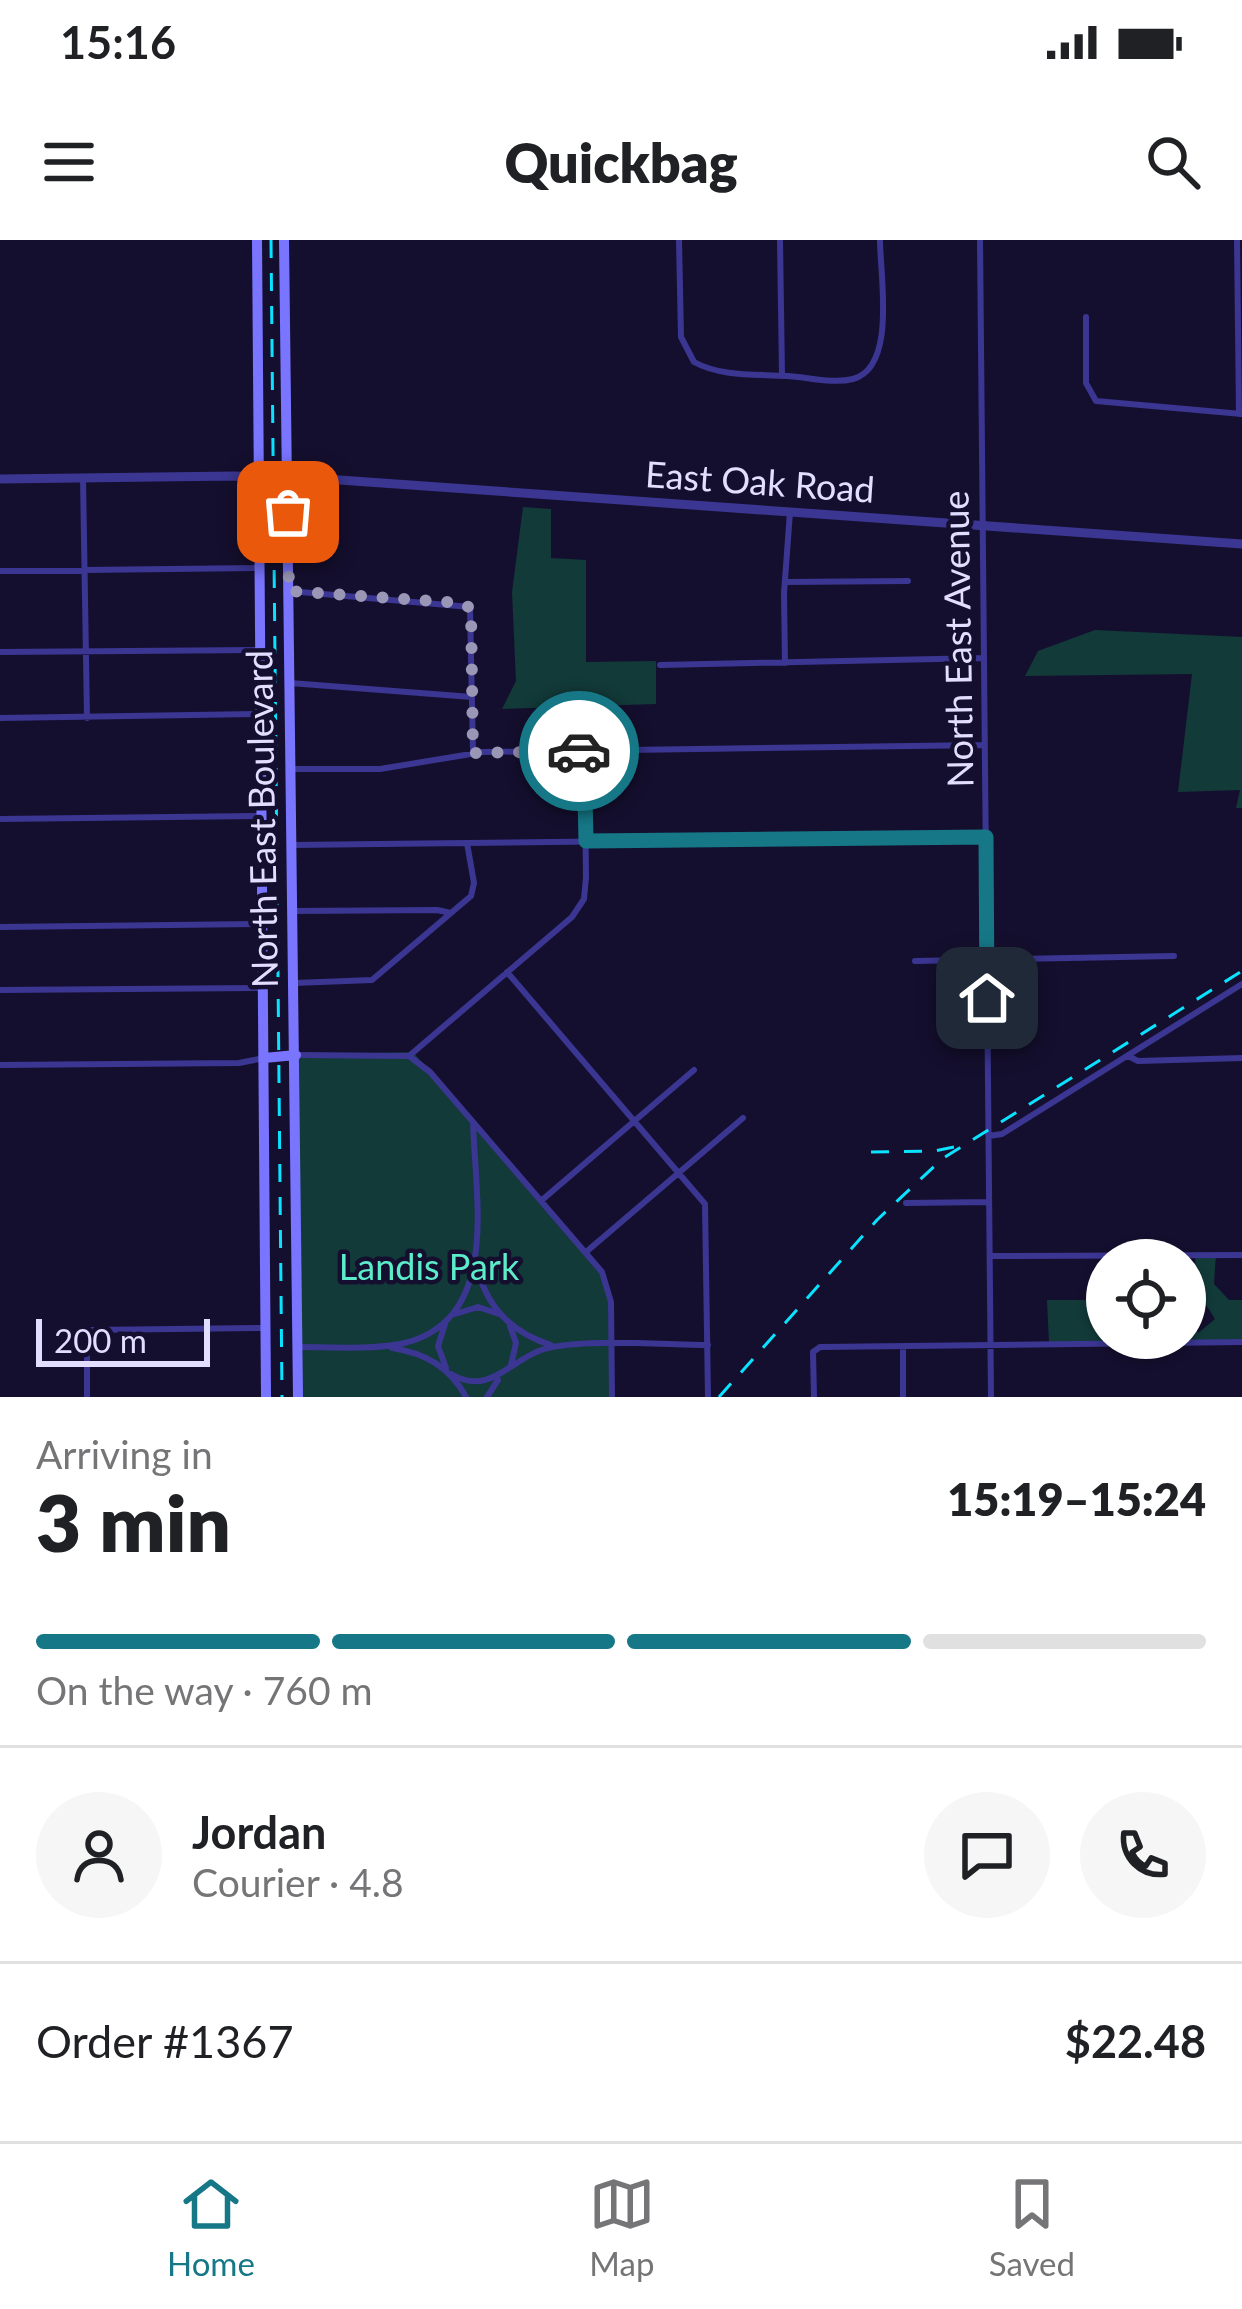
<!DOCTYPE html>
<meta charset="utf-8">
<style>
body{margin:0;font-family:Lato,sans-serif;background:#f6f6f6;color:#202124;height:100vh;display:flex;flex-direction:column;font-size:45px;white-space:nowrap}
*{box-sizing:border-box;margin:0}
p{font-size:39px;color:#757577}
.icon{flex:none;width:66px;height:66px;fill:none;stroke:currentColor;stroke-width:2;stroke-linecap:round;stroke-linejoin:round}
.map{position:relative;height:1157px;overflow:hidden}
.side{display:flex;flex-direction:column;background:#fff;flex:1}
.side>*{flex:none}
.tools{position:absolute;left:1086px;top:999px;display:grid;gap:24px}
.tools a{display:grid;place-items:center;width:120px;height:120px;border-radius:50%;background:#fff;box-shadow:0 3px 9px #0004;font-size:60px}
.scale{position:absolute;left:36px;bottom:30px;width:174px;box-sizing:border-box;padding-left:12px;border:6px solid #e2deff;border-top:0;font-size:33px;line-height:42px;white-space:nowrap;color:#e2deff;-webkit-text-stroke:9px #150f2f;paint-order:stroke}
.pin{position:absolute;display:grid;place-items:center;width:102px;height:102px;color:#fff;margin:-51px;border-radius:24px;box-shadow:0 6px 18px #0006}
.courier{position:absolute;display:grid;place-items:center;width:120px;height:120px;margin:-60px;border:9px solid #167887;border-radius:50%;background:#fff;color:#222;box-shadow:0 3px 15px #0007}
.summary em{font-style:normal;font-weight:800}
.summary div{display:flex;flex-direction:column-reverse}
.summary{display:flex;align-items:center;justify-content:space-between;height:204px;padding:0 36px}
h1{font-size:78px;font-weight:800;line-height:90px}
.bar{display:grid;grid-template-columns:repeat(4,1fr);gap:18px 12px;align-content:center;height:144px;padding:0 36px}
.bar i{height:15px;border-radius:9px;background:#e0e0e0}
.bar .current{background:#167887}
.bar p{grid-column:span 4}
.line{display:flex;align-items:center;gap:30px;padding:0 36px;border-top:3px solid #e0e0e0}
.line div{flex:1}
.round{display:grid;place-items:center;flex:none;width:126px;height:126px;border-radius:63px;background:#f6f6f6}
.status{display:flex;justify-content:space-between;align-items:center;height:84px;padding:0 60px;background:#fff;direction:ltr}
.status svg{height:33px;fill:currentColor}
header{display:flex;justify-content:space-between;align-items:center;height:156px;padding:0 36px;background:#fff;font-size:54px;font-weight:800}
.tab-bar{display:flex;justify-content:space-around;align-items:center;height:168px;border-top:3px solid #e0e0e0;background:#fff;font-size:33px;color:#757577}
.tab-bar a{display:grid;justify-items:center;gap:6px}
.tab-bar .current{color:#167887}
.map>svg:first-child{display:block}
</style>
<div class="status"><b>15:16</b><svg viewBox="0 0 49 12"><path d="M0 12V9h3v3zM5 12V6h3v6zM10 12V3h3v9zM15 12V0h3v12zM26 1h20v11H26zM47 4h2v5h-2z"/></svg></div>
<header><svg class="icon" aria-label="menu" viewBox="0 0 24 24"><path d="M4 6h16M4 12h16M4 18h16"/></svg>Quickbag<svg class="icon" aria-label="search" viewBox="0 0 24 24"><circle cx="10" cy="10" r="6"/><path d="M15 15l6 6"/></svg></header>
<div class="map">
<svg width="1242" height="1157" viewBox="0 0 1242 1157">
<rect width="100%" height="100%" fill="#150f2f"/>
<!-- green -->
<path fill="#123a39" d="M523,267l28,2v49l35,2v102l70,-1v43l-154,5 14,-28 -4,-89z
M1095,390l147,7v171h-6l4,-18 -62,2 14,-118 -167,2 13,-25z
M413,812l189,220 8,23 2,102h-314l-2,-342z
M1195,1014h21l-2,30 15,16h13v41l-193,2 -2,-43h60v38h78v-33l13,28 17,-14 -18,-29z"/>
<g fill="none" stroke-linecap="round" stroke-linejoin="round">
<!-- minor -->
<path stroke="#3b3692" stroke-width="6" d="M679,0l2,97 13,25c27,15 63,12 93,14 20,1 46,8 66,3 44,-12 27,-103 27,-139
M780,0l2,135
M980,0l11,1157
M1237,0l2,174
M1086,77v66l10,18 146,13
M83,238l4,240
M0,331l260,-3
M785,342l123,-1
M289,351l181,16 3,146
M0,412l260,-2
M785,423l-1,-70 6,-81
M660,425l324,-7
M290,443l182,14
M0,478l260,-4
M291,529h89l103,-17 502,-7
M0,579l260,-3
M292,605l693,-8
M293,671l144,-1 14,3
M0,687l260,-3
M915,721l259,-5
M507,732l198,232 3,193
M294,743l78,-3 99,-84 3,-13 -7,-40
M0,750l260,-2
M296,815l113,1 21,16 172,200 9,30 1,95
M409,816l163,-139 12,-18 2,-22 -2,-172
M1128,816l10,5 104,-3
M0,825l239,-2 25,-5
M989,896l13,-2 240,-150
M542,960l152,-130
M906,963l83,-1
M586,1012l157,-134
M990,1016l252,-1
M477,1028c10,39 35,65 74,77
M455,1074l23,-7 21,7
M445,1084l-7,22 8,22
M510,1086l6,17 -5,22
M298,1107c33,0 69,3 102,-3 102,-21 75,-145 73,-222
M903,1107v50
M392,1108c33,5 58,19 74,49
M451,1134c39,23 58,-14 93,-25 37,-11 122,-4 164,-4
M87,1157v-61l4,-6 173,-2
M487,1157l11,-17
M814,1157l-1,-45 7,-5 422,-5"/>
<!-- tertiary -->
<path stroke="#3b3692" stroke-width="9" d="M0,239l234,-3 91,3 917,65"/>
<!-- secondary -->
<path stroke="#7a75ff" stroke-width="10" d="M257,0l9,1157
M284,0l14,1157
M264,818l32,-3"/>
<!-- rail -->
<path stroke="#0ae3ff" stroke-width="3" stroke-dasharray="18 15" stroke-linecap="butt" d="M271,0l11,1157
M871,912l63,-1 20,-4
M719,1157l158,-177 65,-61 300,-188"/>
</g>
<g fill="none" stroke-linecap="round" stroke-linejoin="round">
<!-- done -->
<path stroke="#9a96b6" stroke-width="12" stroke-dasharray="0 21.6" d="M288,272l1,79 171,12 11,5 2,145 106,-2"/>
<!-- route -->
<path stroke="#167887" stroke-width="15" d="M579,511h5l2,90 400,-4 1,161"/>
</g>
<g text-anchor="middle" stroke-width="9" stroke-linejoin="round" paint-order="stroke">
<!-- street labels -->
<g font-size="36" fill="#e2deff" stroke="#150f2f">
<text transform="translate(760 242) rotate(4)" y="13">East Oak Road</text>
<text transform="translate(958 399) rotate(-91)" y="13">North East Avenue</text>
<text transform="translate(262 579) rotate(-91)" y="13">North East Boulevard</text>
</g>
<!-- park labels -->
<g font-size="36" fill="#5decca" stroke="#150f2f">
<text x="429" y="1040">Landis Park</text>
</g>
</g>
</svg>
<div class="tools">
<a><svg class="icon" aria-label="locate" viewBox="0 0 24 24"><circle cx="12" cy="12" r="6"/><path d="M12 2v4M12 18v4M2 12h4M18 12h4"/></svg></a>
</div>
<div class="scale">200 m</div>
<div class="pin" style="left:288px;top:272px;background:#ea580c"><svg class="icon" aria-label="bag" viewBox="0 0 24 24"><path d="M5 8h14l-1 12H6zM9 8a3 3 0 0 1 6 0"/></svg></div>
<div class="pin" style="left:987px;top:758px;background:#1f2937"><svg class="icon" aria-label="home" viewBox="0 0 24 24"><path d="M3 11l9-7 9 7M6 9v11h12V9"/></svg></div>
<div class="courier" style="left:579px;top:511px"><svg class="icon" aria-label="car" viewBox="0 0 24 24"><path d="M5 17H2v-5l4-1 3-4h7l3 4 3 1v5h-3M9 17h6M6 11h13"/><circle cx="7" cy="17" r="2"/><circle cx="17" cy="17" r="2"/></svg></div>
</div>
<section class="side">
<div class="summary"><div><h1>3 min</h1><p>Arriving in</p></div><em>15:19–15:24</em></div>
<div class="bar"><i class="current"></i><i class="current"></i><i class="current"></i><i></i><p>On the way · 760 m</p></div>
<div class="line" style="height:216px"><a class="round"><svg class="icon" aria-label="person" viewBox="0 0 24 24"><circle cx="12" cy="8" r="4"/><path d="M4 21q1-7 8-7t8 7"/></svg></a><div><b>Jordan</b><p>Courier · 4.8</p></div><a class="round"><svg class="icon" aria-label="chat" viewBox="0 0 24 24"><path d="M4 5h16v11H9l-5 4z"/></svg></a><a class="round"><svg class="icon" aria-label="phone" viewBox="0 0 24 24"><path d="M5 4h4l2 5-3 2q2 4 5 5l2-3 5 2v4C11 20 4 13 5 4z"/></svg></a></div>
<div class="line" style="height:156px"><div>Order #1367</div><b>$22.48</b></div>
</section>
<nav class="tab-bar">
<a class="current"><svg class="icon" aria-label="home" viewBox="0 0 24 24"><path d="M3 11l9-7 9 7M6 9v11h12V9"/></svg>Home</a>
<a><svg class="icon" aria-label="map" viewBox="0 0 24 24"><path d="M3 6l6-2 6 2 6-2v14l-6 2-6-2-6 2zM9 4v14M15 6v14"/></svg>Map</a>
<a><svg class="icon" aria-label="saved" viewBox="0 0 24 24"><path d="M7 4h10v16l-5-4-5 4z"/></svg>Saved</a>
</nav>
